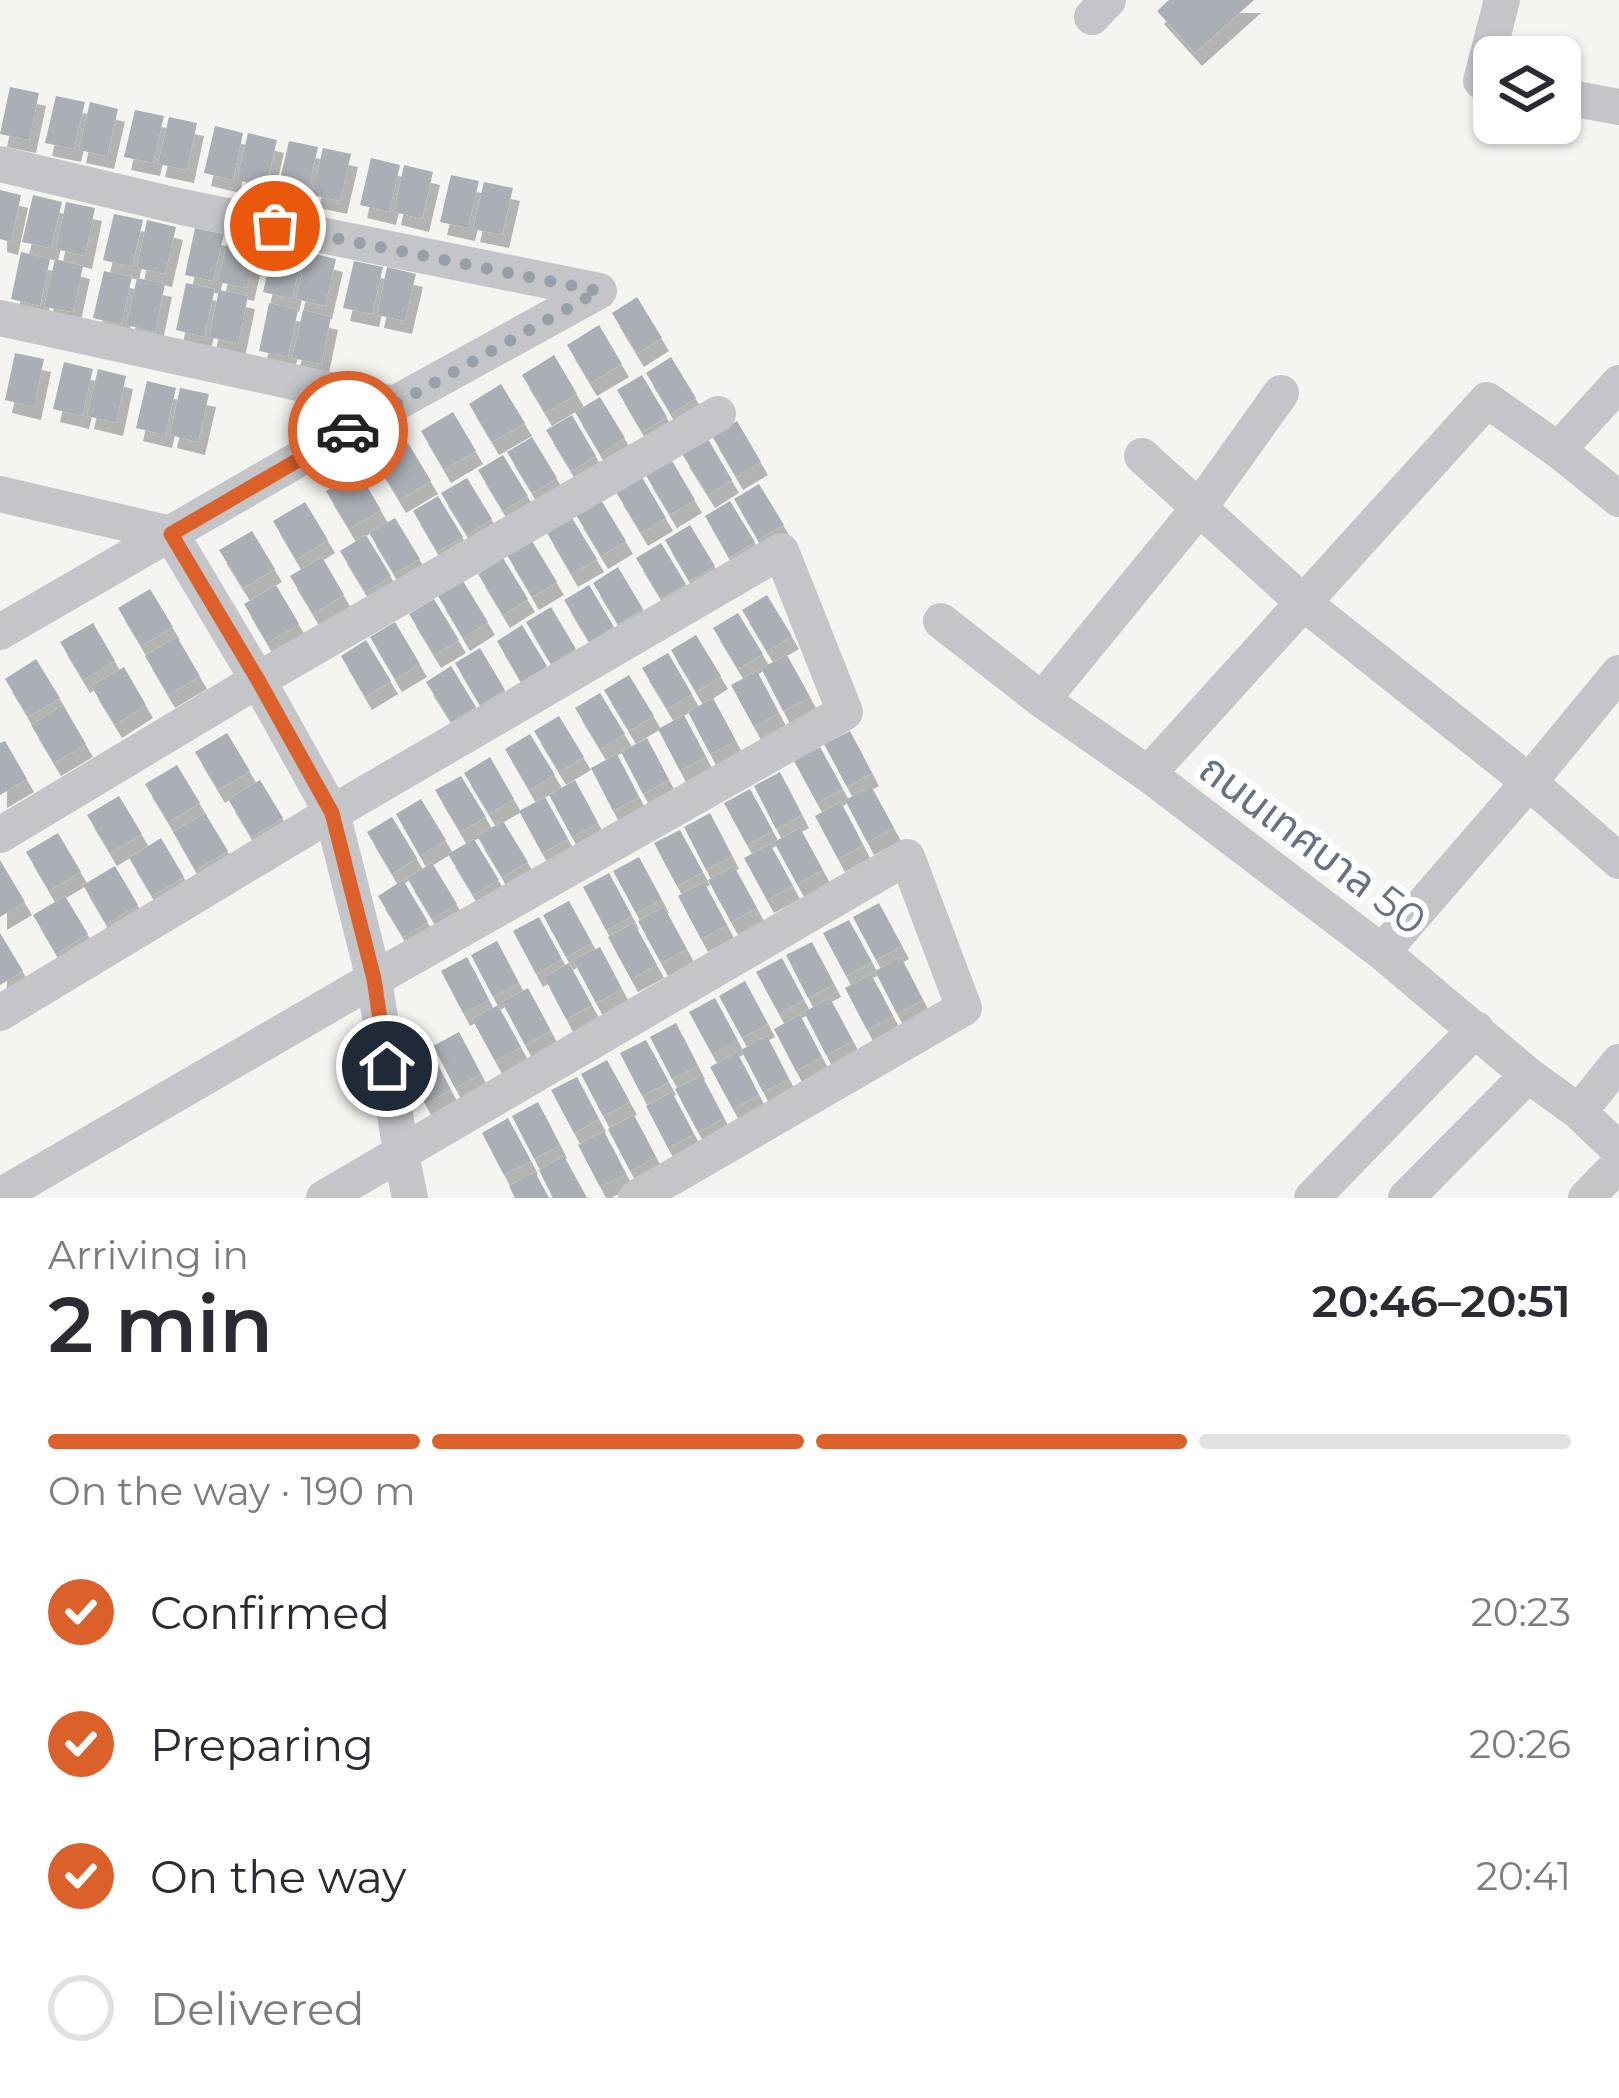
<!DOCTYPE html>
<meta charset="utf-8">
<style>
body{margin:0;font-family:Montserrat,"Noto Sans Thai",sans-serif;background:#f7f7f7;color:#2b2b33;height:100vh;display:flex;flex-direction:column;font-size:45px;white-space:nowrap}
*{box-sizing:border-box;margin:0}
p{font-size:39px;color:#7c7c81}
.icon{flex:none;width:66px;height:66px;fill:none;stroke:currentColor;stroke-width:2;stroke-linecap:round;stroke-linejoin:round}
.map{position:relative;height:1198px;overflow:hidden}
.side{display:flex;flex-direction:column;background:#fff;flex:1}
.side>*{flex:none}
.tools{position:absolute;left:1473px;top:36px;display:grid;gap:24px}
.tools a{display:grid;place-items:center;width:108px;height:108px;border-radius:18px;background:#fff;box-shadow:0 3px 9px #0004;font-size:60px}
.pin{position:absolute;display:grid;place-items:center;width:102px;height:102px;color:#fff;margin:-51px;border:6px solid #fff;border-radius:50%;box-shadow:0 3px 12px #0007}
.courier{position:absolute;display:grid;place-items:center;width:120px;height:120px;margin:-60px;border:9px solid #dc6029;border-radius:50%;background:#fff;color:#222;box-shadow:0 3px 15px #0007}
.head em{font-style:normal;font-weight:600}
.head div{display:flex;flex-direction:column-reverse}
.head{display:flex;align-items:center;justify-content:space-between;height:204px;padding:0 48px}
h1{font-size:78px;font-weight:600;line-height:90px}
.bar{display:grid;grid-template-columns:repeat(4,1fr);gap:18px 12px;align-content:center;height:144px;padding:0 48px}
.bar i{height:15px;border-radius:9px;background:#e1e1e2}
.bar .on{background:#dc6029}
.bar p{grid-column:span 4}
ol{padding:0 48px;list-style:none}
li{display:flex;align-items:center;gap:36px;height:132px}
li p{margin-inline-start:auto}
li .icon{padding:12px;border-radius:50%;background:#dc6029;color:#fff;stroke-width:4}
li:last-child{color:#7c7c81}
li i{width:66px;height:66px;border:6px solid #e1e1e2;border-radius:50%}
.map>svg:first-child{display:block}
</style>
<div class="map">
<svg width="1619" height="1198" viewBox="0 0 1619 1198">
<defs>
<filter id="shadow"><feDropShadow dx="7" dy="13" stdDeviation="0" flood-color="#0004"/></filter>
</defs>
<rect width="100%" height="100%" fill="#f4f5f1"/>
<!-- building -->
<path fill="#a9afb5" filter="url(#shadow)" d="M1169,0h85l-59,53 -38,-42z
M10,87l29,6 -10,47 -29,-6z
M56,96l29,6 -11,47 -29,-6z
M90,102l28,7 -11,47 -28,-6z
M135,110l29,6 -11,47 -29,-6z
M169,117l28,6 -10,47 -29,-6z
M215,126l28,7 -10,47 -29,-7z
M248,133l29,7 -11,47 -29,-7z
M289,141l29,6 -11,48 -29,-7z
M323,148l28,6 -11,47 -28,-6z
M371,158l29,7 -11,47 -29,-7z
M404,165l29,7 -11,47 -28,-7z
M451,175l28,6 -11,47 -28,-6z
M484,182l29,6 -11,47 -29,-6z
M0,190l21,5 -10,47 -11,-3z
M33,195l29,7 -11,46 -29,-6z
M66,202l29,6 -10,48 -29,-7z
M114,214l29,6 -11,47 -29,-7z
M147,220l29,7 -11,47 -28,-6z
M195,228l29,6 -11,47 -28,-6z
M229,235l29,6 -11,47 -29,-6z
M274,245l29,7 -11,47 -29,-7z
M21,252l29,7 -10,47 -29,-7z
M307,252l29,7 -11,47 -29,-7z
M55,259l28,7 -10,46 -29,-5z
M354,261l29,6 -11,47 -29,-6z
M387,267l29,7 -11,47 -28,-6z
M104,271l28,6 -11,48 -28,-7z
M137,278l28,6 -10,48 -29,-7z
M186,283l29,6 -11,48 -28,-7z
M219,290l29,6 -10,48 -29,-7z
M637,297l25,41 -25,16 -25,-41z
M269,303l29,7 -10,47 -29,-6z
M303,310l28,7 -10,47 -29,-6z
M599,325l23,39 -32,19 -23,-38z
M15,353l29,6 -10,48 -29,-7z
M554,355l23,39 -32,19 -23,-38z
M671,357l25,41 -25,16 -25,-41z
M64,362l29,7 -11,47 -29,-7z
M98,369l28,7 -10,47 -29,-7z
M642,375l25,42 -25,15 -25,-42z
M147,381l29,7 -11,47 -29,-7z
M501,384l24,39 -33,19 -23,-38z
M180,388l29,6 -11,48 -28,-7z
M600,397l25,41 -25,16 -25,-42z
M453,412l23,39 -32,19 -23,-39z
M572,415l24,41 -25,15 -25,-41z
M737,421l24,41 -25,15 -24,-41z
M532,437l25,41 -25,15 -25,-41z
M708,439l24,41 -24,15 -26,-41z
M408,443l23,38 -32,19 -23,-38z
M503,455l25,41 -25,15 -25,-41z
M671,459l24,41 -25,15 -25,-41z
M358,471l23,39 -32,19 -23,-38z
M642,477l24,41 -25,15 -25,-41z
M467,478l25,41 -25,16 -26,-42z
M759,484l25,41 -26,15 -24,-41z
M438,496l25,41 -26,15 -24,-41z
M601,500l25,41 -25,15 -25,-41z
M730,501l25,41 -26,16 -24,-42z
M305,502l23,38 -32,20 -23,-39z
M395,518l25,41 -26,15 -25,-41z
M572,518l25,41 -26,15 -24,-41z
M690,525l25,41 -26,15 -24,-41z
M252,531l23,38 -32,19 -24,-38z
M366,535l25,41 -26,16 -25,-41z
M532,541l25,41 -25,15 -25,-42z
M661,543l25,41 -25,15 -25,-41z
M322,557l22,38 -31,19 -23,-38z
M503,558l25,41 -25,16 -25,-41z
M618,567l25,42 -25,15 -25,-41z
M463,581l25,41 -25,16 -25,-42z
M276,585l23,39 -32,19 -23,-39z
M589,585l25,42 -25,15 -25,-42z
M150,589l23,38 -32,19 -23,-38z
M767,595l25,41 -25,15 -25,-41z
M434,599l25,41 -25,15 -25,-41z
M551,607l25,42 -25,15 -25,-42z
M738,613l25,41 -25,15 -25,-41z
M395,622l25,42 -25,15 -25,-42z
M93,623l22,38 -32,19 -23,-38z
M522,625l25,41 -26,16 -24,-41z
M696,635l25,41 -25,16 -25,-42z
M177,637l23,39 -32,19 -23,-39z
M366,640l25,41 -26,16 -24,-41z
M480,648l25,42 -25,15 -25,-42z
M668,653l24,41 -25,15 -25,-41z
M787,655l23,42 -27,14 -22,-43z
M36,659l24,39 -32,19 -23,-38z
M451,666l25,41 -25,15 -25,-40z
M124,667l22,38 -31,20 -24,-39z
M757,671l22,42 -25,14 -23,-42z
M629,675l25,41 -25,15 -25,-41z
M600,693l25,41 -25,15 -25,-41z
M713,698l23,43 -26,13 -22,-42z
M63,705l23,39 -32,19 -23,-38z
M684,715l22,42 -26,14 -22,-42z
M559,716l25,41 -25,15 -25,-41z
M850,731l22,42 -25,14 -23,-43z
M227,733l23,38 -32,19 -23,-38z
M530,734l25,41 -26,15 -24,-41z
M647,738l22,42 -26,14 -22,-42z
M5,741l22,38 -27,16v-52z
M820,747l23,42 -26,14 -23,-42z
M617,754l22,43 -26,14 -22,-43z
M490,757l24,42 -25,15 -25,-41z
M177,765l23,38 -32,19 -23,-38z
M780,772l22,43 -26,14 -22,-43z
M461,776l25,41 -26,15 -25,-42z
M260,780l23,38 -32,19 -23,-38z
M575,780l23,43 -26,14 -23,-42z
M871,786l23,42 -27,14 -22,-42z
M750,789l23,42 -26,14 -23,-42z
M119,796l23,38 -32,19 -23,-38z
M545,797l23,42 -26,14 -23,-42z
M421,799l25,41 -26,16 -24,-42z
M841,802l22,43 -25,14 -23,-43z
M205,813l23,38 -33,19 -22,-38z
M710,813l22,43 -26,14 -22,-43z
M392,817l25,41 -25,16 -25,-42z
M503,821l25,41 -26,15 -25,-41z
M800,828l23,42 -26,14 -23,-42z
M680,830l23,42 -26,14 -23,-43z
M58,833l23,39 -32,19 -23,-39z
M161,838l23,39 -32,19 -23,-38z
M474,839l25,41 -26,15 -25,-41z
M770,844l23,42 -26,14 -23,-42z
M639,857l23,43 -26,13 -23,-42z
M0,860l25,42 -25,15z
M432,863l25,41 -25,15 -25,-41z
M115,866l23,39 -32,19 -23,-39z
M734,866l23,42 -26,14 -23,-42z
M609,873l23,43 -26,14 -23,-43z
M403,880l25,42 -25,15 -25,-41z
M704,882l23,43 -26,14 -23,-43z
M65,896l23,38 -32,20 -23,-39z
M569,901l23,42 -26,14 -23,-42z
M879,903l23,43 -26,14 -23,-43z
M664,907l23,42 -26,14 -23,-42z
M539,917l23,42 -26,15 -23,-43z
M849,920l23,42 -26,14 -23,-43z
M634,923l23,42 -26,14 -23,-42z
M0,933l23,38 -23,14z
M497,941l22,42 -26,14 -22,-42z
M812,942l22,42 -26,14 -22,-43z
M600,947l22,42 -26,14 -23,-43z
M467,957l22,43 -26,13 -22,-42z
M901,957l22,43 -26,14 -22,-43z
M782,958l22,42 -25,14 -23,-42z
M569,963l23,42 -26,14 -22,-42z
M871,974l22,42 -26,14 -22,-42z
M745,981l23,43 -26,14 -23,-42z
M528,988l23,43 -26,14 -23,-43z
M715,998l23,43 -26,13 -23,-42z
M830,998l23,43 -27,14 -22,-43z
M498,1005l23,42 -26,14 -23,-42z
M800,1015l22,42 -26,14 -22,-42z
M676,1023l22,43 -26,13 -22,-42z
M459,1032l22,42 -26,14 -22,-42z
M767,1036l22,43 -26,13 -22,-42z
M646,1040l23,42 -27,14 -22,-43z
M429,1048l22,42 -26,14 -22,-42z
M737,1052l22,43 -26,14 -23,-42z
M607,1060l23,42 -27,14 -22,-42z
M702,1076l22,42 -26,14 -23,-43z
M577,1077l22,42 -25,14 -23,-43z
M672,1092l22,42 -26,14 -22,-42z
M538,1102l22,43 -26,14 -22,-43z
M634,1115l22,42 -26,14 -22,-42z
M508,1118l23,43 -27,14 -22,-42z
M604,1131l22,43 -26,13 -22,-42z
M564,1156l23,42h-34l-14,-28z
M535,1172l14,26h-34l-6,-12z"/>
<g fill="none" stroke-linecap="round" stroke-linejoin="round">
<!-- minor -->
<path stroke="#c3c5c9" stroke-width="36" d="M1092,17l16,-17
M1494,84l-13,-3 21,-81
M1560,96l59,11
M0,164l182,43 417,84
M0,318l394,86
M1558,450l61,-67
M1142,456l163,148 224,178 90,79
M0,494l171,40 87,146 74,133 42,166 27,174 9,45
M941,621l101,79 106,74 234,178 146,123 51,37 40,38
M0,632l394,-228 205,-113
M1042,700l157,-192 82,-115
M1148,774l339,-374 71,50 61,49
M0,835l258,-155 460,-266
M1382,952l147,-170 90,-109
M0,1013l332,-200 449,-262 64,161 -471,267 -374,217
M1579,1112l40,-50
M324,1198l583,-341 57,151 -328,190
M1312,1198l164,-169
M1406,1198l122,-123
M1586,1198l33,-34"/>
</g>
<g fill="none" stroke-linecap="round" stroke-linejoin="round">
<!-- done -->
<path stroke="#97a0a8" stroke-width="12" stroke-dasharray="0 21.6" d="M275,226l324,65 -251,140"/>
<!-- route -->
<path stroke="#dc6029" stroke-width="15" d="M348,431l-177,103 87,146 74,133 42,166 13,87"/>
</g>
<g text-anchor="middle" stroke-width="12" stroke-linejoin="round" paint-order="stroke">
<!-- street labels -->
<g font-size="42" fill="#657281" stroke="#fff">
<text transform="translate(1313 844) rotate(37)" y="15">ถนนเทศบาล 50</text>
</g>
</g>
</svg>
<div class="tools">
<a><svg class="icon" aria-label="layers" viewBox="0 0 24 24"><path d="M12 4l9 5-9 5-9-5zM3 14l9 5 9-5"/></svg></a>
</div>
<div class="pin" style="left:275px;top:226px;background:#ea580c"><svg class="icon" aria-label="bag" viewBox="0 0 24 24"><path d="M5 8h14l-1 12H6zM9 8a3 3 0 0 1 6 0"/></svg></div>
<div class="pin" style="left:387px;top:1066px;background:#1f2937"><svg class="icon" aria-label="home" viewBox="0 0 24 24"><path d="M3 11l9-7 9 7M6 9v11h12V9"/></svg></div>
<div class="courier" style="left:348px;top:431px"><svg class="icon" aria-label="car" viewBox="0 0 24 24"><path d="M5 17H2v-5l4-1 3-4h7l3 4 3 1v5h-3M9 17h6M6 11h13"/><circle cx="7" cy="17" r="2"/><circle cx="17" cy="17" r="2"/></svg></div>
</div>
<section class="side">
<div class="head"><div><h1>2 min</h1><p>Arriving in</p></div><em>20:46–20:51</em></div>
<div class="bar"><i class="on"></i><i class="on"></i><i class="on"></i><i></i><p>On the way · 190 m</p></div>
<ol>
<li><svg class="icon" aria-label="check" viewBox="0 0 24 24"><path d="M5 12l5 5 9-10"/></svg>Confirmed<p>20:23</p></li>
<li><svg class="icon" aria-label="check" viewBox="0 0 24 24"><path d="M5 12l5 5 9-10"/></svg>Preparing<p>20:26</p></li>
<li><svg class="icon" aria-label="check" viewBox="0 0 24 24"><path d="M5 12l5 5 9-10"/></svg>On the way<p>20:41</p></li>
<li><i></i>Delivered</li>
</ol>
</section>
